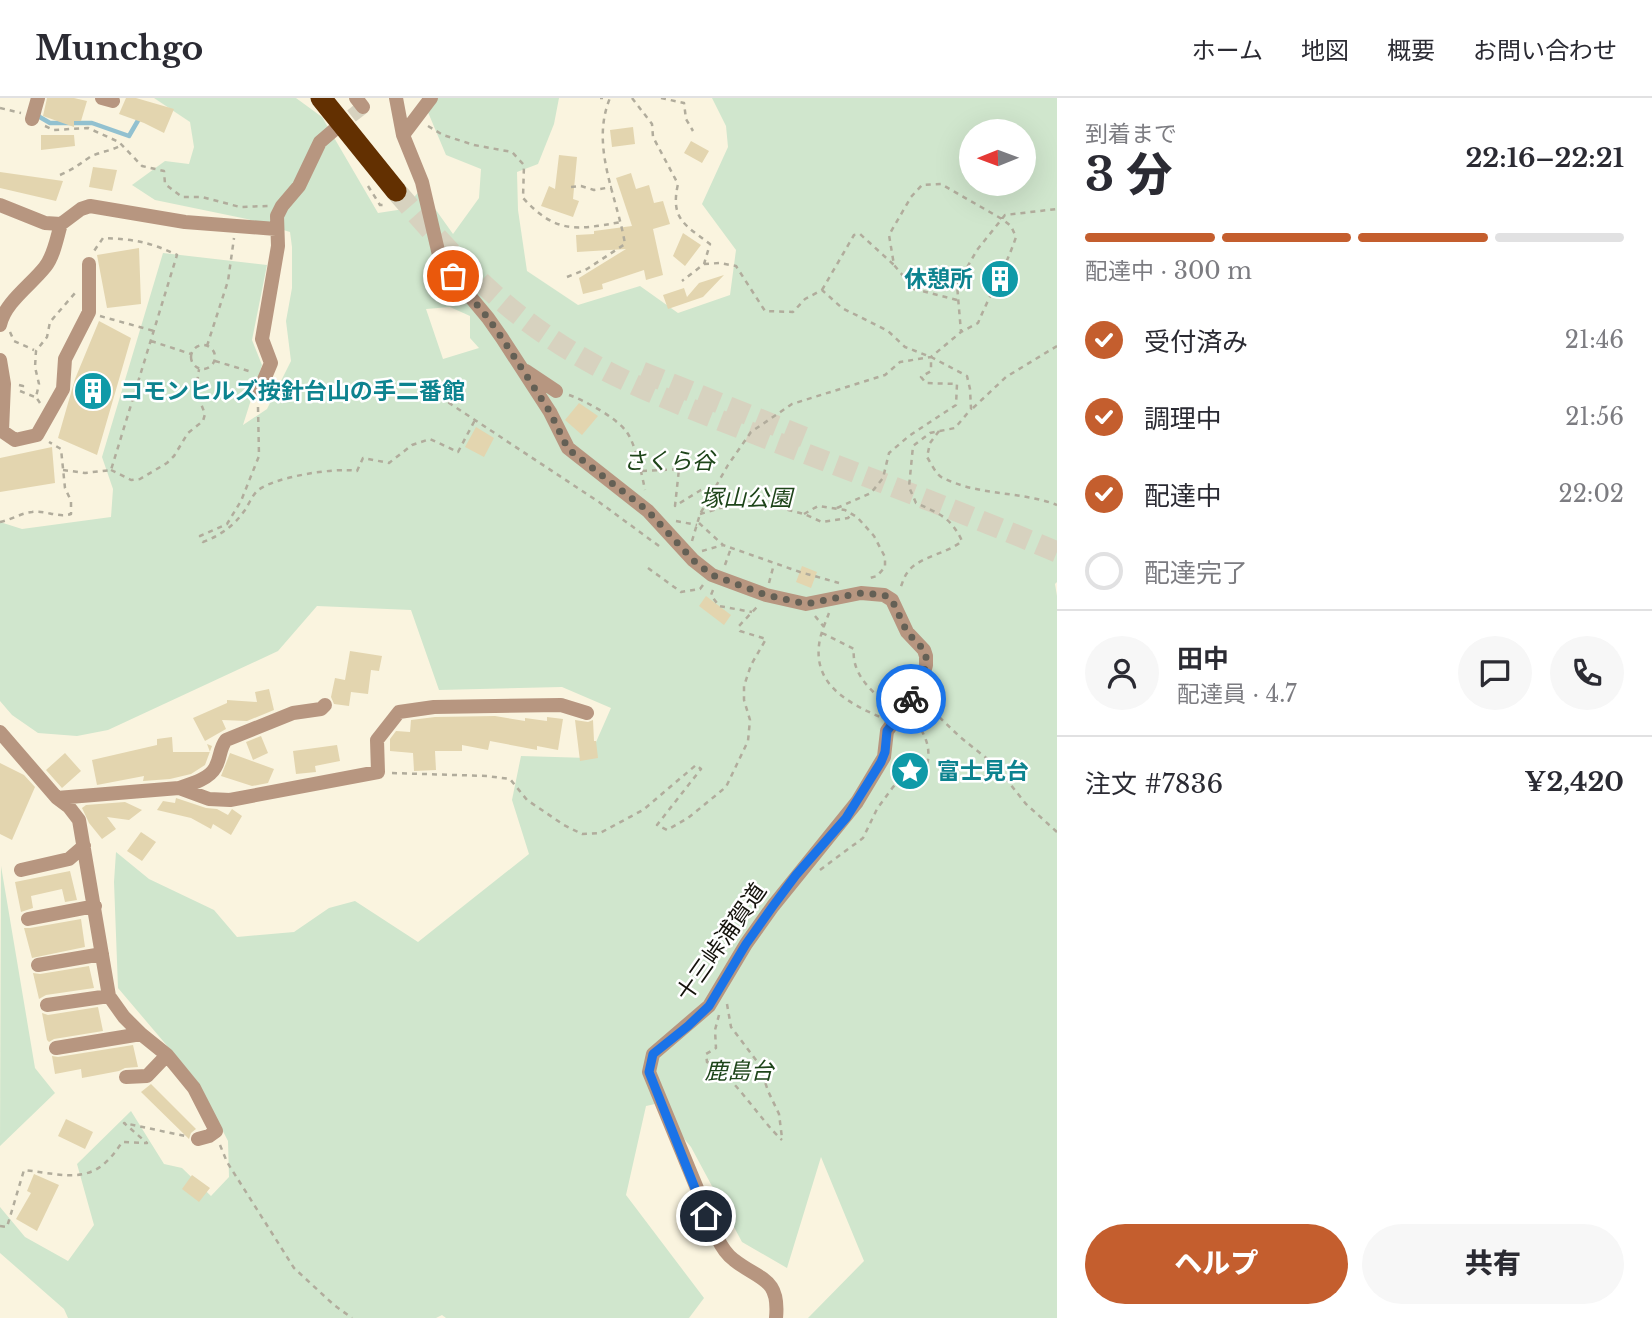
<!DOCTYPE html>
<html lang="ja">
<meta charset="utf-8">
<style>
body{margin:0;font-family:"Libre Baskerville","Noto Sans JP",serif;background:#f7f7f7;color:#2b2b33;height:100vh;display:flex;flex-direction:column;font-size:26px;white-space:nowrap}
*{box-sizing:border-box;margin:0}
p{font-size:23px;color:#7c7c81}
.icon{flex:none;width:38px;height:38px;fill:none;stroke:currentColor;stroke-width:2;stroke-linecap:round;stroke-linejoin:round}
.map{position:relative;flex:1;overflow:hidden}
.side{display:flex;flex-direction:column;background:#fff;width:595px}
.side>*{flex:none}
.needle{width:46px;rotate:269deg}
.tools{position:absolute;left:959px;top:21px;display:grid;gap:14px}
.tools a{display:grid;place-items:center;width:77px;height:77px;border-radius:50%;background:#fff;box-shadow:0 7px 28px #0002;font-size:35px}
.pin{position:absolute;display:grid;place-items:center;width:60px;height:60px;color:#fff;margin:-30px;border:4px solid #fff;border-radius:50%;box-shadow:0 2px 7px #0007}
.courier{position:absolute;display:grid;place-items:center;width:70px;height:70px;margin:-35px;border:5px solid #1a73e8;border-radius:50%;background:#fff;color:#222;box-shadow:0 2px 9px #0007}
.headline em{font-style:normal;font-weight:800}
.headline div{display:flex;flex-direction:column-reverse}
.headline{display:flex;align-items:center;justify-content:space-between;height:119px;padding:0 28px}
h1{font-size:46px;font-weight:800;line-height:52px}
.bar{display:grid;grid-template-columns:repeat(4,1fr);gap:10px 7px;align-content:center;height:84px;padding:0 28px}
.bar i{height:9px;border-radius:5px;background:#e1e1e2}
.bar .current{background:#c45e2e}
.bar p{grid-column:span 4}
.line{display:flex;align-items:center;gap:18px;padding:0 28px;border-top:2px solid #e1e1e2}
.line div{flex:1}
.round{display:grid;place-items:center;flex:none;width:74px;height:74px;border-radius:37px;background:#f7f7f7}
ol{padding:0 28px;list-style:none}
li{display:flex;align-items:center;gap:21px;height:77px}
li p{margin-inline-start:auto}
li .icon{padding:7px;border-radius:50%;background:#c45e2e;color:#fff;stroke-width:4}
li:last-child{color:#7c7c81}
li i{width:38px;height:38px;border:4px solid #e1e1e2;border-radius:50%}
.cta{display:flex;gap:14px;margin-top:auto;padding:14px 28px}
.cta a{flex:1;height:80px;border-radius:42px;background:#c45e2e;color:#fff;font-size:28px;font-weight:800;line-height:80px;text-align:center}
.cta a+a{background:#f7f7f7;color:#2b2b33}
header{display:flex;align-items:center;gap:42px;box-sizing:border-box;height:98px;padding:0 35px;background:#fff;border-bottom:2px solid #e1e1e2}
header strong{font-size:33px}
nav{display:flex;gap:38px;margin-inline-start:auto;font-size:24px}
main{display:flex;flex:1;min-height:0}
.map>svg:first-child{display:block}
</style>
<header>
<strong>Munchgo</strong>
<nav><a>ホーム</a><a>地図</a><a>概要</a><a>お問い合わせ</a></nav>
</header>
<main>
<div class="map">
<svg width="1057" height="1220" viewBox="0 0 1057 1220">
<rect width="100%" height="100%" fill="#faf4df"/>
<!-- green -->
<path fill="#d0e6cd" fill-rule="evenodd" d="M154,0h142l26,19 56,96 26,-4 17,-20 32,45 26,-36 2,-29 -35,-14 -24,-57h137l-5,26 -16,40 -21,8 1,38 9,61 51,34 62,-19 38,27 52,-18 6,-45 -34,-46 26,-57 -2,-21 -14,-28h345v484l-2,2 2,12v722h-249l56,-57 -43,-104 -34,111 -45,-26 -51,-95 -36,-43 -9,2 -20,89 78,103 -15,20h-243l-4,-3 -6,3h-368l-4,-9 -64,-56v-46l25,30 43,24 26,-36 -17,-61 54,-53 33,53 18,4 29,28 18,-19 -1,-36 -31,-60 -79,-93 -4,-106 2,-30 33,27 65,31 23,27 57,-5 35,-24 26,-7 63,41 111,-88 -17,-54 9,-44 68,2 22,-50 -49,-21 -123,3 -28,-80 -94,-4 -39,45 -170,79 -31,6 -39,-3 -26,-18 -12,-14v-179l22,7 89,-12 2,-28 -11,-32 61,-204 104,12 -15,75 10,25 -19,60 24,-16 24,-48 -5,-40 6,-33v-41l-2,-15 -43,-13 -92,-19 -23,-15 33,-24 24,3 5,-17 -4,-25zM971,33h53v53h-53zM450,209l20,9v22l9,10 -36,11 -17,-50z
M1,768l34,202 20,25 -55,53z"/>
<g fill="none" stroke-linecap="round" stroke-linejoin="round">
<!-- stream -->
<path stroke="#92c1d0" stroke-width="4.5" d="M39,14l-1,4 12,7h42l37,13 11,-19"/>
</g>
<!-- building -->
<path fill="#e3d5af" d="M47,0h27l13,3 -6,20h-7v6l-31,-11z
M126,0h10l38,11 -10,24 -20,-10 -25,-9z
M633,29l2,17 -23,3 -2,-17z
M41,37h33l1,11 -34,4z
M691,43l18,10 -7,12 -18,-10z
M559,57l18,2 -4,42 6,2 -6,16 -32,-11 8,-20 6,3z
M93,69l24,3 -5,21 -23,-4z
M0,74l63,9 -7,20 -56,-13z
M631,75l5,16 13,-4 5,18 9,-2 7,23 -17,5 10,46 -17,5 -2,-10 -42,14 1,5 -20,5 -4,-16 47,-29 -49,3 -1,-17 18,-1v-3l38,-5 -16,-48z
M683,135l18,12 -16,21 -12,-10z
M139,150l2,56 -34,4 -10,-53z
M1000,166l10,4 -10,25 -10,-4z
M724,177l-21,22 -35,12 -5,-14 21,-7 3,9 12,-14z
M99,223l32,17 -34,117 -39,-17 17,-59z
M579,305l19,13 -16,19 -17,-15z
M476,329l18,11 -10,19 -19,-10z
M52,349l3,36 -55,9v-34z
M802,468l15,6 -6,16 -15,-6z
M706,498l25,19 -7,10 -25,-19z
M350,553l32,5 -3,15 -8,-1 -3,24 -17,-2 -2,14 -15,-2 -3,-7 4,-19 10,2z
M269,591l5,21 -27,11 -25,-1 4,9 -21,12 -12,-23 34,-15v-3l30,2 -2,-10z
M495,618l30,5v-3l22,3v-4l16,2 -5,31 -21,-4v4l-47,-9 -2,9 -26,-5v6h-27l1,19 -22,1 -1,-18 -23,-2v-12l6,-8 14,1 1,-12 24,-3z
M575,622l13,2 5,-2 1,21h2l2,17 -18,3z
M261,638l7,17 -15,7 -7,-18z
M172,639l1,15h37l-3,-8 5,2 -7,19 -14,9 -21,5 -27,2 1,-5 -47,9 -5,-25 65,-15v-6z
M337,647l3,16 -25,5 1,6 -20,2 -3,-23z
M65,655l16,18 -19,17 -16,-18z
M230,655l44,16 -6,14 -16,3 -31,-10z
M0,665l24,12 11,12 -23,53 -12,-6z
M176,700l30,10 11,1 11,6 4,-6 10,7 -11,19 -18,-11 -2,5 -20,-11 -34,-8 6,-9 12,2z
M125,704l17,8 -13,10 -22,-3 9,12 -14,10 -13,-16 -7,-15 4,-3z
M141,734l15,10 -14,19 -15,-10z
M70,773l7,29 -12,2 -3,-13 -31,7 2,12 -12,4 -6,-30z
M81,821l4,28 -53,11 -8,-30h6z
M89,868l5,22 -48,7 -7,4 -6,-26 7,1z
M98,909l5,24 -49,8 -5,3 -2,-2 -5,-27 6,2z
M133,947l5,22 -13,1 -6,3 -37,7 -1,-9 -26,5 -3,-18 6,1z
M151,986l45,45 -5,4 -2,6 -48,-47z
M66,1021l27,13 -8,17 -27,-13z
M34,1076l25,11 -22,46 -21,-12 15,-26 -4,-2z
M192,1077l18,13 -11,14 -17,-13z"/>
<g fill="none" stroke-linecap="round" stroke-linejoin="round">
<!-- minor-tunnel -->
<path stroke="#d7d2bf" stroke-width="14" stroke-dasharray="14 7" stroke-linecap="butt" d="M335,31l28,-22"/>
<!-- highway-tunnel -->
<path stroke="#d7d2bf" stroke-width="21" stroke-dasharray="21 10" stroke-linecap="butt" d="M396,93c46,53 93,106 153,146 61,42 132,68 201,95 102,40 206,77 307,120
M642,274l162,65"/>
<!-- path -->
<path stroke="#b1ac9c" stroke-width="2.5" stroke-dasharray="5 5" stroke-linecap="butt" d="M600,0h3
M632,0l20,26 1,13 25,47c-8,35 7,41 32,60l-6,20 -22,17
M661,0l23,5 2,16 7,12
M0,10l21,5
M45,28l9,4 34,-2 31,14 23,24 22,5 1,13 17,13h20l38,10 28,-1
M428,28l15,9 31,10 38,7 12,13 -1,33c33,36 53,32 98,24
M60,77c14,-6 18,-10 30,-18 9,-5 21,-6 32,-12
M368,88l12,19h6
M571,89l10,-1 13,4 18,-3
M704,166l16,-1 16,3 29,45 28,1 12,-13 17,-9 20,18 46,23 17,16 26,10 36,19 3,13 1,20 -16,19 -25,5 -17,13 -4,41 7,16c22,10 35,14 46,38 -15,13 -45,16 -55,32 -3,4 -5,11 -7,16
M567,179l20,-8 38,-25c-8,-48 -35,-98 -15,-146
M822,192l32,-55 6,-1 34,31
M957,202l-43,-11 -20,-24 -5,-30 22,-38 11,-12 19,-1 61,35 9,7 5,11c-10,30 -26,57 -38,86l-17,9
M100,218l54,15
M10,234l4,9 20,9
M151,243l40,13
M191 259a12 12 0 1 1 24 0a12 12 0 1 1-24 0Z
M207,248l21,-65 6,-43
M215,263l37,11
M19,287l4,1 -3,5 15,6
M569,297c17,6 46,22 57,36 9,11 16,44 19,59
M440,299l159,105 64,47
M40,305l-4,-6 3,-13 -4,-17 1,-16 11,-14 3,-15 25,-29
M258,309l1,49 -18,45 -14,23 -27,12 3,6c18,-7 31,-16 42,-32 4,-6 7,-14 12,-19 16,-14 79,-24 100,-20l6,-13 26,5 23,-18 18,-6 28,13 17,-32
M973,310l33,-31 51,-31
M939,333l-9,12 -3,14c4,6 9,18 16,21 36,18 78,13 114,27
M63,372l22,3 26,-3 66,-215c-27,-13 -44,-16 -74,-17l-9,13
M111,372l20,10 9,-1 27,-16 7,-7 14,-23 15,-12 2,-7 -9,-23 3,-22
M642,373l37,-2 -4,37 26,-16 14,-3
M837,410l34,-15 12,-15 6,-25 20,-17 47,-31 1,-21 -31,-1 -5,-6 10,-6v-14
M700,416l41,-12 24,2 39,10 18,8 26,-4 3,-3
M804,416l14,-8 27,4 12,7 17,19 11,21v10l-8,9 -11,3
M676,423l21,4
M0,424c11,-2 21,-9 32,-10 14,-2 25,6 39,2v-13l-6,-13 -4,-39 -12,-7
M699,425l24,22 77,27 39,11
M692,443l8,-27 28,-49 23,-33 41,-28 93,-29 15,-13 31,-5 30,-25 -4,-47 20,-35 28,-35 52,-6
M702,453l21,-6
M725,467l6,-17
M648,470l33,24 19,-3 3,-4
M769,485l5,-19
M713,492l-2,5 8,11 33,6
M829,515c-3,8 -7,17 -9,26 -9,44 26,63 60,78
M815,518l9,11
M822,535l32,16c-3,24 17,42 34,56
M928,603l5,10 27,26 35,28 31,39 31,28
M392,675l95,3 23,3 17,21 37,25 18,9 18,-1 43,-23 53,-45 5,4 -44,56 10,5 21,-12 38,-31 22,-46 2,-21 -6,-20v-14l7,-21 15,-26 -26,-8 -1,-5 18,-19
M820,772l43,-32 14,-29 16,-22 17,-16 15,1c7,-20 3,-34 -10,-51l-3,1
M727,906l4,23 28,37 9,27 11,23 3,24
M719,917l-4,15 1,18 -10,6 1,8c26,12 52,57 75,78
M220,1047l7,17 67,106 40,37 18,13
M0,1128l7,1 17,-57c45,5 70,17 98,-28l25,1 -23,-20 61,13"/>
<!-- minor -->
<path stroke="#b79680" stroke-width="14" d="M102,0l11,3
M356,0l7,9
M396,0l7,37 19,47 17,73 14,21 35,42 14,20 48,74 18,36 80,63 45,49 19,15 54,20 40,9 55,-11 23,2 8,5 15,32 17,18 2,6v9l-6,21 -33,45 -3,26 -27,45 -84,104 -27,38 -37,62 -56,48 -4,18 68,165c4,9 9,17 17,23 25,20 46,17 42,58
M32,21l6,-21
M403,37l28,-37
M0,107l45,18 16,1 20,-15 9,-3 95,16 91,7
M0,227c5,-23 31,-40 45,-58 9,-11 12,-30 16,-43
M0,262l4,24 -2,47 13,9 22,-5 26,-46 2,-30 24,-47v-48
M526,273l30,20
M258,296l13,-31 -9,-24 16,-93 -1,-30 5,-10 17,-20 21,-44 14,-12
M0,634l57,66 12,9 10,13 30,176 15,21 17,17 26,21 27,33 22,43 -7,5 -11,3
M179,690c12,-4 30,-9 36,-20 6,-10 4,-19 11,-28l67,-27 28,-4 4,-4
M57,700l122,-10 30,11 21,1 148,-28 -1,-32 22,-28 35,-5 127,-2 26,8
M21,772l48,-11 15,-13
M28,821l67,-13
M38,867l64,-11
M47,907l62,-9
M56,950l85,-14
M126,979l21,-1 20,-21"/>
<!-- highway -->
<path stroke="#633001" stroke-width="21" d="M321,0l75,93"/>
</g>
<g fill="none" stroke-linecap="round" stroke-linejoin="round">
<!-- done -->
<path stroke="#646055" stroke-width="7" stroke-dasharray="0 12.6" d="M453,178l35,42 14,20 48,74 18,37 80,62 45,49 19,15 54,20 40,9 55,-11 23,2 8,5 15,32 17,18 2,6v9l-6,21 -9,13"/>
<!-- route -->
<path stroke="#1a73e8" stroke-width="9" d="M706,1118l-57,-144 4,-18 35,-28 21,-20 37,-62 27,-38 23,-31 50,-57 35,-56 4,-10 2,-21 24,-32"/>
</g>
<!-- icons -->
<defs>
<symbol id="building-disc" viewBox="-11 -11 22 22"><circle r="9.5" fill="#0f9aa8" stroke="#fff"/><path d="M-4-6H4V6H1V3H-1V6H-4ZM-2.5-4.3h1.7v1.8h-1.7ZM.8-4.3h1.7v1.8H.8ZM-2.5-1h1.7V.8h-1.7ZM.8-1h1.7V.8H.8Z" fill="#fff"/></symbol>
<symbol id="sight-disc" viewBox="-11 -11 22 22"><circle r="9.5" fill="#0f9aa8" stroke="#fff"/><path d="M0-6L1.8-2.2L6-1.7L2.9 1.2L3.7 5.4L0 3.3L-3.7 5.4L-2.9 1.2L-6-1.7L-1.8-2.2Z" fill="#fff"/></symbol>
</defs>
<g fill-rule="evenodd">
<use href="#building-disc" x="978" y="159" width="44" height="44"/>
<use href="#building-disc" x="71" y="271" width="44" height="44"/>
<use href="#sight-disc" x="888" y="651" width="44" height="44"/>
</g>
<g text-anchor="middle" stroke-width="5" stroke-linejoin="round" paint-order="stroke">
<!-- culture labels -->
<g font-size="23" font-weight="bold" fill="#0d838f" stroke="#fff" text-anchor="start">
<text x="973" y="189" text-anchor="end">休憩所</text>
<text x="120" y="301">コモンヒルズ按針台山の手二番館</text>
<text x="937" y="681">富士見台</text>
</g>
<!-- park labels -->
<g font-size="23" font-style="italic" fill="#1e451a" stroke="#fff">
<text x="669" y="371">さくら谷</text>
<text x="746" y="408">塚山公園</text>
<text x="739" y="981">鹿島台</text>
</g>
<!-- street labels -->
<g font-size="23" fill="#13110a" stroke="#fff">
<text transform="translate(721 844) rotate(-55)" y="8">十三峠浦賀道</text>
</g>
</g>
</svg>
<div class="tools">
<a><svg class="needle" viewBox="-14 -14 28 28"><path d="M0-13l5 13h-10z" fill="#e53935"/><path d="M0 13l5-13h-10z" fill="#7c7c81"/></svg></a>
</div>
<div class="pin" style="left:453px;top:178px;background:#ea580c"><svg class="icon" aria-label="bag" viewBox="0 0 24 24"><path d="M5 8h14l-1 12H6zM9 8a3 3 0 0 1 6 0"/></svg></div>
<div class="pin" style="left:706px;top:1118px;background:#1f2937"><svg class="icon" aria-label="home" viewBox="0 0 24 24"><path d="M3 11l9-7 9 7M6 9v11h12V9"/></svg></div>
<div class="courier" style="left:911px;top:601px"><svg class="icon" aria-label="bike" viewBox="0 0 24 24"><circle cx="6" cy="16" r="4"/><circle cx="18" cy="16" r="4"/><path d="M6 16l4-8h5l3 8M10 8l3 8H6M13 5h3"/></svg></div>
</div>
<section class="side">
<div class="headline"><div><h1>3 分</h1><p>到着まで</p></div><em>22:16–22:21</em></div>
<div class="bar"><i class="current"></i><i class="current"></i><i class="current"></i><i></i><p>配達中 · 300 m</p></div>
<ol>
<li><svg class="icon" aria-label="check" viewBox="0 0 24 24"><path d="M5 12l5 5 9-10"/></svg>受付済み<p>21:46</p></li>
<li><svg class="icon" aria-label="check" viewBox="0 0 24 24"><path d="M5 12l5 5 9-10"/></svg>調理中<p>21:56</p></li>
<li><svg class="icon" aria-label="check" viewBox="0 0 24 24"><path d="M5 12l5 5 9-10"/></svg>配達中<p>22:02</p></li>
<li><i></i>配達完了</li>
</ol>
<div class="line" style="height:126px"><a class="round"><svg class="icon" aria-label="person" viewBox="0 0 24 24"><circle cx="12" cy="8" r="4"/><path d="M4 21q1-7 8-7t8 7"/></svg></a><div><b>田中</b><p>配達員 · 4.7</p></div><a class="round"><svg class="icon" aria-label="chat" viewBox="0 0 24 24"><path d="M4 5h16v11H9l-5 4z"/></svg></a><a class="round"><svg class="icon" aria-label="phone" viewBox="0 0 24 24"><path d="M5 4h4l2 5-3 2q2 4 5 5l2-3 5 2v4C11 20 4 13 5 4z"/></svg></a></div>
<div class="line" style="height:91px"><div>注文 #7836</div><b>¥2,420</b></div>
<div class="cta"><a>ヘルプ</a><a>共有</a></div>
</section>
</main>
